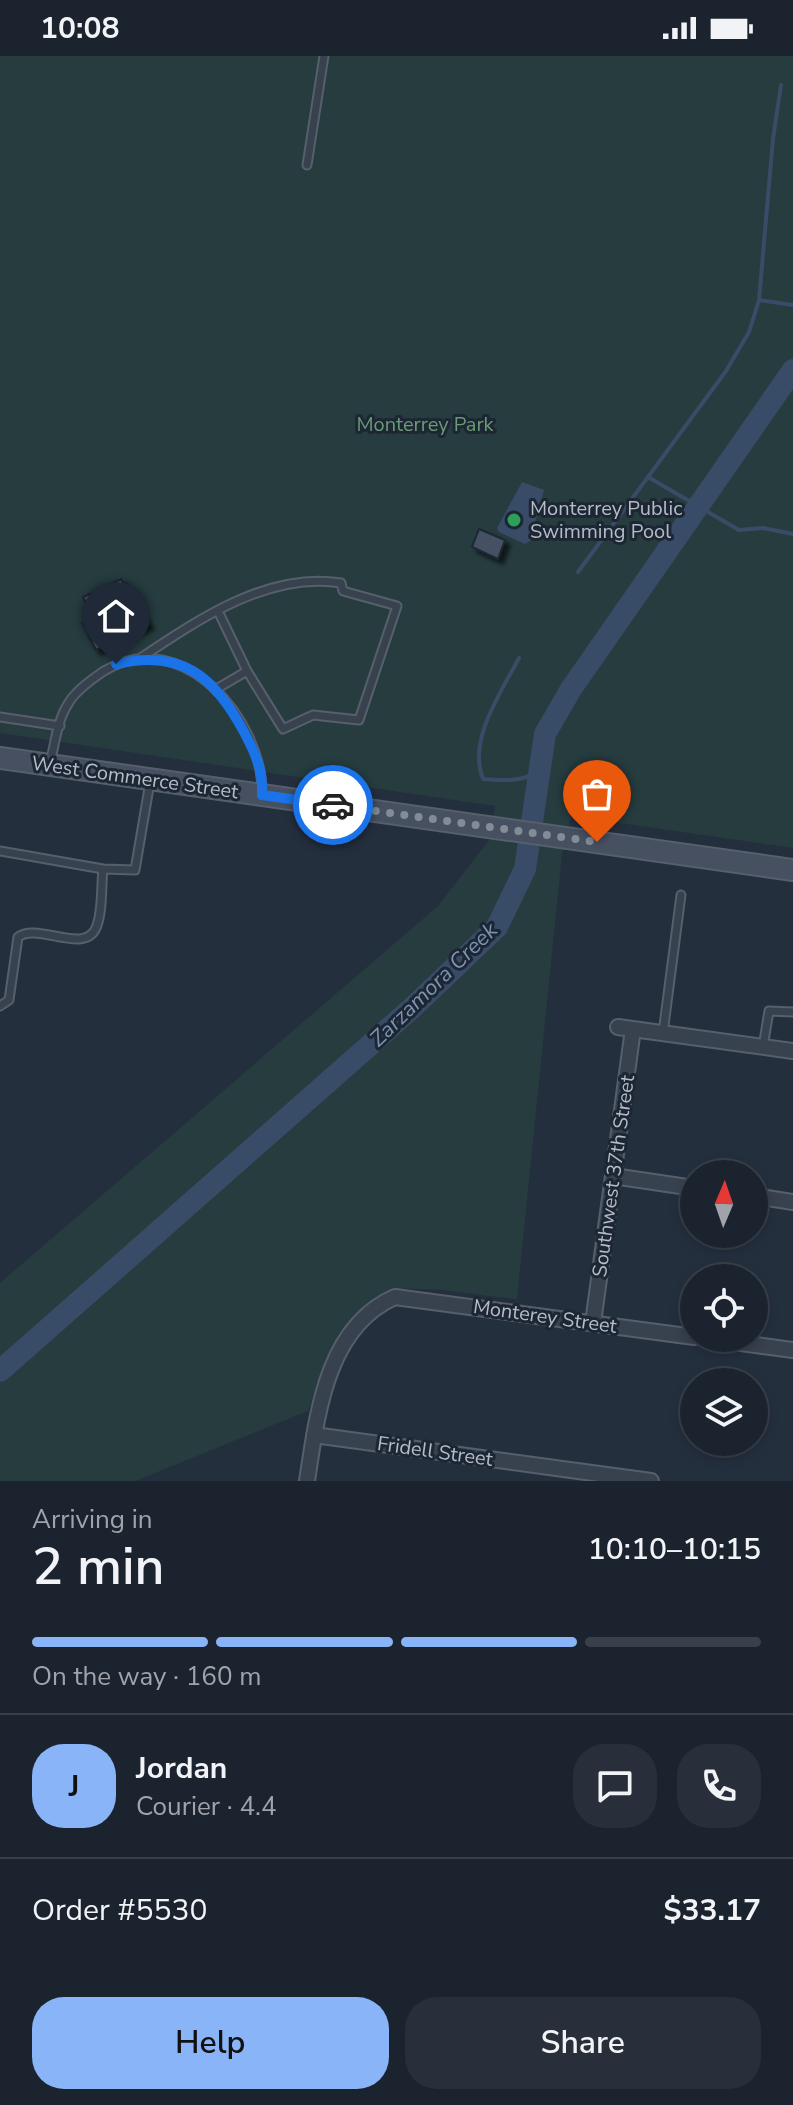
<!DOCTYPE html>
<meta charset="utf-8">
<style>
body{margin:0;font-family:"Nunito Sans",sans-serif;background:#282f3a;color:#f1f3f6;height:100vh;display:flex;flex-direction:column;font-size:30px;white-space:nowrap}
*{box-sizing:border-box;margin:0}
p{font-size:26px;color:#a0a4aa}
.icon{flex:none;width:44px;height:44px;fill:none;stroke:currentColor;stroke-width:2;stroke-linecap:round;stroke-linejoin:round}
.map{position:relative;height:1425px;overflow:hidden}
.panel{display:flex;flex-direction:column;background:#1b232e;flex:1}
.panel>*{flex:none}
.needle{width:52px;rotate:2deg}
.controls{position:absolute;left:680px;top:1104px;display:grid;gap:16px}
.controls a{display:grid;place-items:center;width:88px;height:88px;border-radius:50%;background:#1b232e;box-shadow:0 4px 12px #0003,0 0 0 2px #39404a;font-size:40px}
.pin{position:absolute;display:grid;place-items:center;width:68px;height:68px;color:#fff;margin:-82px -34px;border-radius:50% 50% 50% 0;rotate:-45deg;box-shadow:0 0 8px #0007}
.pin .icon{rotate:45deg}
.courier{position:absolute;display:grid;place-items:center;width:80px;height:80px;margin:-40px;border:6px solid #1a73e8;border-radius:50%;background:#fff;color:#222;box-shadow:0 2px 10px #0007}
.summary em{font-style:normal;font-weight:600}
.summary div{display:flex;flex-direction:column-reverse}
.summary{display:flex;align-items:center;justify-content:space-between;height:136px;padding:0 32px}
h1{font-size:52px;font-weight:600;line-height:60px}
.bar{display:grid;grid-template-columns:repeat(4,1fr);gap:12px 8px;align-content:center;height:96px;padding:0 32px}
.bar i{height:10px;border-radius:6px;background:#39404a}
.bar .on{background:#8ab4f8}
.bar p{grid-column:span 4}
.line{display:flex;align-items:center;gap:20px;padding:0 32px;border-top:2px solid #39404a}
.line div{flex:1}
.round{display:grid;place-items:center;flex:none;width:84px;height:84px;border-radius:32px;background:#282f3a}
.button{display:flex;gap:16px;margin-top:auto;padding:16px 32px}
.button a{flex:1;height:92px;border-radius:32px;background:#8ab4f8;color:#111;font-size:32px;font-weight:600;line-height:92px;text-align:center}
.button a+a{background:#282f3a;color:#f1f3f6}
.status{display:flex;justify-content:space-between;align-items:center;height:56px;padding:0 40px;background:#1b232e;direction:ltr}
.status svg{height:22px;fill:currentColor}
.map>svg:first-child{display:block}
</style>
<div class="status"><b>10:08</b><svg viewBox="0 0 49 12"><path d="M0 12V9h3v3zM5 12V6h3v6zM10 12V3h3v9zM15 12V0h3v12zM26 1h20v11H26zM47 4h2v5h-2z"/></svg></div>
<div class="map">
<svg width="793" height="1425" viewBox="0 0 793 1425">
<defs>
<filter id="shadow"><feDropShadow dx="5" dy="5" stdDeviation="2" flood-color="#0009"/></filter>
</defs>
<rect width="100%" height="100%" fill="#242f3e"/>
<!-- green -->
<path fill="#263c3f" d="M0,0h793v792l-222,-32 -9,38 -45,445c-38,-3 -87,-14 -124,-9 -13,1 -21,11 -29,20 -35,35 -40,55 -56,101l-173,70h-135v-198l438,-377 51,-66 6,-34 -495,-73z"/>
<!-- water -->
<path fill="#394c67" d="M522,426l22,8 -14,51 -5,3 -26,-12 -2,-4z"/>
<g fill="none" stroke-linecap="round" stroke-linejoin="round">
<!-- stream -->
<path stroke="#394c67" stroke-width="4" d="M759,244l34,5
M648,421l91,53 24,-2 30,6
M578,516l148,-201 23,-39 10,-32 14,-161 8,-54
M519,602c-17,33 -52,82 -36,121 19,1 38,4 55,-8"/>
<!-- river -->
<path stroke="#394c67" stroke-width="22" d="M0,1315l412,-363 85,-81 28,-58 20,-135 26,-45 222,-319"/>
</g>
<!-- building -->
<path fill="#455162" stroke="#1f2835" stroke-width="2" filter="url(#shadow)" d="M479,473l26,11 -7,19 -26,-12z
M121,523l28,45 -53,26 -14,-27 11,-5 -10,-21z"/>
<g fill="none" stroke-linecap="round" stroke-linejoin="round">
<defs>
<path id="lane" d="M307,109l17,-109
M139,603c57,-38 129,-88 202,-76l2,8 54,15 -38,114 -46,-5 -30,14 -36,-58 -29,-60
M218,632l29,-17
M0,661l60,9
M50,707c5,-19 7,-42 18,-59 7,-13 24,-25 36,-33 78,-47 159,49 158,122
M0,795l103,18 32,1 15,-88
M0,950l9,-6 9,-63c19,-15 66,18 78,-9 7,-16 5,-42 7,-59
M663,977l18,-138
M763,991l6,-36 24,1"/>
<path id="street" d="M618,971l175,24
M613,1120l81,12
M754,1140l39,6
M593,1267l40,-294
M703,1282l90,12
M314,1379l337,46
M307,1425c10,-65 19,-154 88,-184l299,40"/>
<path id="secondary" d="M0,702l793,112"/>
</defs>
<!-- lane casing -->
<use href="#lane" stroke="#565f6c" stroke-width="11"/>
<!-- street casing -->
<use href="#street" stroke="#565f6c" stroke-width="18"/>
<!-- secondary casing -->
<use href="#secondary" stroke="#565f6c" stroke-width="24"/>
<!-- lane -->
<use href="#lane" stroke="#38414e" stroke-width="7"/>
<!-- street -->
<use href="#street" stroke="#38414e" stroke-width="14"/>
<!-- secondary -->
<use href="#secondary" stroke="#465061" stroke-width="20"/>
</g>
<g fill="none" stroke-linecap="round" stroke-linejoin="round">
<!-- done -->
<path stroke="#828b98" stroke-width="8" stroke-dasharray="0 14.4" d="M333,749l264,37"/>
<!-- route -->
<path stroke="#1a73e8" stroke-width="10" d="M116,608c66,-15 98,12 128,68 12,23 19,37 18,63l71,10"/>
</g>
<!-- markers -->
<circle fill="#2e9e5b" stroke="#1d2633" stroke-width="3" cx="514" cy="464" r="8"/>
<g text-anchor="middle" stroke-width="6" stroke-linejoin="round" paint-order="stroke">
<!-- park labels -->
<g font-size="20" fill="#6b9a76" stroke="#1d2633">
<text x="425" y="375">Monterrey Park</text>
</g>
<!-- poi labels -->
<g font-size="20" fill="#b4bcc9" stroke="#1d2633" text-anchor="start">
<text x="530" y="459">Monterrey Public<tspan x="530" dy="23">Swimming Pool</tspan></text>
</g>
<!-- street labels -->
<g font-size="20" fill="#b4bcc9" stroke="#1d2633">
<text transform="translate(135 721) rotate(8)" y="7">West Commerce Street</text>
<text transform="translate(613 1120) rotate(-82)" y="7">Southwest 37th Street</text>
<text transform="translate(545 1260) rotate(8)" y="7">Monterey Street</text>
<text transform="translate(435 1395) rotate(8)" y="7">Fridell Street</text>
</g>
<!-- water labels -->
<g font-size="22" font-style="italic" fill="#7c92b1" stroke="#1d2633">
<text transform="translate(433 928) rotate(-44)" y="8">Zarzamora Creek</text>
</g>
</g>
</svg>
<div class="controls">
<a><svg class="needle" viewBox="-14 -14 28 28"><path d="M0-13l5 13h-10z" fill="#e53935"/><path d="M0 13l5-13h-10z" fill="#a0a4aa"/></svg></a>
<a><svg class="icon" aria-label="locate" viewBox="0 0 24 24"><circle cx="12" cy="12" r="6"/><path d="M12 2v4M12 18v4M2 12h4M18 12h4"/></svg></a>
<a><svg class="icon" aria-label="layers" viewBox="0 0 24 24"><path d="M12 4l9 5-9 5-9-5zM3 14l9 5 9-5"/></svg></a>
</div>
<div class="pin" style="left:597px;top:786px;background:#ea580c"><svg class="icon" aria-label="bag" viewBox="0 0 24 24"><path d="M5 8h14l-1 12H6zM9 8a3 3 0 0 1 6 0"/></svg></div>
<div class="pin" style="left:116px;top:608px;background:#1f2937"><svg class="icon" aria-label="home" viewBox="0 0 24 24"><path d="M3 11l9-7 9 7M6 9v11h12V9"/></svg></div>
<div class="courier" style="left:333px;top:749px"><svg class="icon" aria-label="car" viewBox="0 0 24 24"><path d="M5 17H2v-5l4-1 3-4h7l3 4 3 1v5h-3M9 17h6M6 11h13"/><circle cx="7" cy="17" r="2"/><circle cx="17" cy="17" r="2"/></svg></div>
</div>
<section class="panel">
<div class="summary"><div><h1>2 min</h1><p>Arriving in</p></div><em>10:10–10:15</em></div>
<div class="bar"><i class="on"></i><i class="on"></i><i class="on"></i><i></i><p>On the way · 160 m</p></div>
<div class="line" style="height:144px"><b class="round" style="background:#8ab4f8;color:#111">J</b><div><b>Jordan</b><p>Courier · 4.4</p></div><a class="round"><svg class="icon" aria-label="chat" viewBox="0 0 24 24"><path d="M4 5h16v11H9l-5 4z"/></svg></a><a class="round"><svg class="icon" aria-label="phone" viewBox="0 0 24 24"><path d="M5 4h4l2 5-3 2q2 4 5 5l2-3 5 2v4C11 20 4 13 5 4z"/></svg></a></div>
<div class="line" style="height:104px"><div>Order #5530</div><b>$33.17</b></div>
<div class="button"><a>Help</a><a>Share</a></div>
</section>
